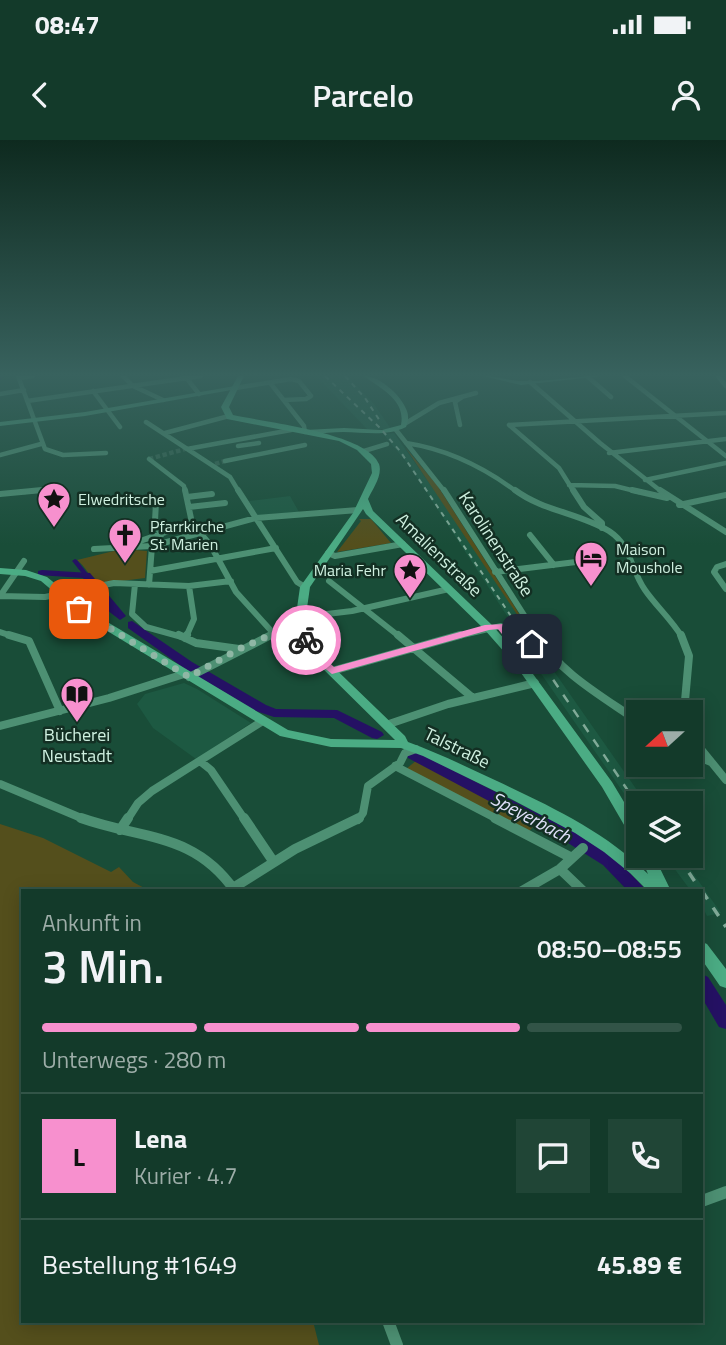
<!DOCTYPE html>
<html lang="de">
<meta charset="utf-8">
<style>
body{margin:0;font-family:"Titillium Web",sans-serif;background:#204536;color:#f1f3f6;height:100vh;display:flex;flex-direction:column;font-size:26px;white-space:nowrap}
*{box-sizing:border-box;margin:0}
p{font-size:23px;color:#9dada8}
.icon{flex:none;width:38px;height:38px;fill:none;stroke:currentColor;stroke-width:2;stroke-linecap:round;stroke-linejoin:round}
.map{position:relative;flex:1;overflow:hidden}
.panel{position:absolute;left:21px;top:749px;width:682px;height:434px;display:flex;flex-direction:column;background:#133a2a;border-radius:0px;box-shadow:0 4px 18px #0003,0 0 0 2px #325447}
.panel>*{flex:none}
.needle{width:46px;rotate:249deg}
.tools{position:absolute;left:626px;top:560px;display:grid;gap:14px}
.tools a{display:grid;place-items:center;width:77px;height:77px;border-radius:0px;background:#133a2a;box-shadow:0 4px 18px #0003,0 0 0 2px #325447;font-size:35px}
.pin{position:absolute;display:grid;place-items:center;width:60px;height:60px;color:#fff;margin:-30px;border-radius:14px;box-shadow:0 4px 10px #0006}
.courier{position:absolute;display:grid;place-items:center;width:70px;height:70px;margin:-35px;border:5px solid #f790ce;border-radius:50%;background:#fff;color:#222;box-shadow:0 2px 9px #0007}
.headline em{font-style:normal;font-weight:600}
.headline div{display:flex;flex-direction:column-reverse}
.headline{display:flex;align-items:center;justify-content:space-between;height:119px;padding:0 21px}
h1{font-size:46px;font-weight:600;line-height:52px}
.bar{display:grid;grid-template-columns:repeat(4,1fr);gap:10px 7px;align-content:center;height:84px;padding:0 21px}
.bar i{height:9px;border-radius:5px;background:#325447}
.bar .on{background:#f790ce}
.bar p{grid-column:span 4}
.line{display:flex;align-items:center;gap:18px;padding:0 21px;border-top:2px solid #325447}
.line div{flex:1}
.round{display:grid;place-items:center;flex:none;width:74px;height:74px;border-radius:0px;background:#204536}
.status{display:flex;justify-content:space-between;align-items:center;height:49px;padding:0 35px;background:#133a2a;direction:ltr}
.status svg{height:19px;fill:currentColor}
header{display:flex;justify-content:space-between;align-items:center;height:91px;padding:0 21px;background:#133a2a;font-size:32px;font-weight:600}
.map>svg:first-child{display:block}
</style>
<div class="status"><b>08:47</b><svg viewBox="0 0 49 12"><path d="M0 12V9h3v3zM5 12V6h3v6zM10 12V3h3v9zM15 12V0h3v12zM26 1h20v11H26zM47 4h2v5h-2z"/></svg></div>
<header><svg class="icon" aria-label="back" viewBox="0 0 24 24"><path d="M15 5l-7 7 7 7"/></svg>Parcelo<svg class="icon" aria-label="person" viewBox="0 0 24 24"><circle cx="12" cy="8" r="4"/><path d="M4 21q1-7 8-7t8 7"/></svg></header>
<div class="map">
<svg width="726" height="1205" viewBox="0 0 726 1205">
<rect width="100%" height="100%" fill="#194d38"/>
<!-- built -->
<path fill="#1d5942" d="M316,236h31l27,28 17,25h-24z
M394,293l59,84 81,123 -10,2 -116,-178 -25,-30z
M290,356l9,16 -42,3 -8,-14z
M537,507l109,156h-7v12l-104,-150 -8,-16z
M184,543l13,6 54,34 -55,36 -43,-31 -16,-24 8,-10z
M665,716h16l40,57 -14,3 -5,-10v-15h-11z"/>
<!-- green -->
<path fill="#544f1c" d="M405,307l32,38 97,152h-2z
M359,379h12l20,24 -54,9 24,-31z
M122,409l25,2 -2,27 -47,6c-9,-8 -12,-17 -21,-24z
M417,620l121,62 -9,9 -123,-62z
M0,684l43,14 68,34 8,-5 14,15 17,9h-127v430h290l6,24h-319z"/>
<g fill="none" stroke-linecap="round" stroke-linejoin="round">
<!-- canal -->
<path fill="#251164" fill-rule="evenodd" d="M75,419l2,1 11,14v2h-4l-11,-14 -1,-1z"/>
<!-- river -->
<path fill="#251164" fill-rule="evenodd" d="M0,236h5l-5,4z
M42,430l48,3 36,43 -6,4 -13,-10 -24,-32 -45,-3v-4z
M132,481l60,41 74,43 10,4 61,1 45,22 2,3 -7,4 -5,-1 -38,-20 -60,-1 -18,-6 -72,-43 -56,-40v-6z
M413,610l167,85 35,22 32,34h-19l-25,-26 -35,-22 -160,-85 -2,-3z
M702,834l6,3 18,28v24l-7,-2 -17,-29z"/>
<!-- street-tunnel -->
<path stroke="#346551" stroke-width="4.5" stroke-dasharray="4.5 2.5" stroke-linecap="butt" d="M149,319l36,-10
M215,324l10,-3"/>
<!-- street-far4 -->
<path stroke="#4d9073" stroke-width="4.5" d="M18,236l27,73 18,6 43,-2
M123,236l10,10 30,14
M185,236l14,18
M625,236l101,80
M718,236l8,10
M588,237l23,20
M19,238l14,-2
M530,242l70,61 62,49
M271,244l33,42 1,6
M235,248l56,-9 8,2 12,15 -5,3 -22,1
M93,251l27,36
M0,254l24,-4
M27,261l174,-25
M146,282l84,55 9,15
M406,283l33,-20 37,-10
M460,285l-5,-23 6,-4
M509,285l217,-12
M509,285l50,43 15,24
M396,290l49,62
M165,293l64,-17
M406,303c40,6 79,25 111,49
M238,306l21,-3
M187,309l104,-19
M364,311l23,-7
M609,313l117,-14
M0,315l41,-11
M149,319l35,27 1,6
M225,321l80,-16
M645,340l81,-17
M569,345l46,1 24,6
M24,352l36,-4"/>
<!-- street-far3 -->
<path stroke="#4d9073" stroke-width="6" d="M185,350l7,33 19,23 25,46 38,42
M238,350l59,92 8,5
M444,350l94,147
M515,350c28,21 64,23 94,41 23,15 21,38 36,59 11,16 26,29 37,47
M573,350l11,17 18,16v5
M632,350l35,8
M660,350l66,42
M0,354l42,-4
M187,357l25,-3
M156,362l-1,19 6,14
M679,365l47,-10
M189,367l36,-4
M530,395l24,30
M123,407l69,-24
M94,409l58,-3
M328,413l7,3 68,-12
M726,424l-9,3 -3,5 12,17
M150,431l126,-23
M495,432l81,-10
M329,441l71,56
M135,444l-3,30 14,13 36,10
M149,445l3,-39 104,-28 102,-8
M0,456l45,1 69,-14 75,3 42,-5
M0,456l24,-35
M302,477l50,-6 97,-22
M0,492l15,5
M186,497l8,-18 -5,-33
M267,497l33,-15
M454,497l47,-11 9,11"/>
<!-- street-far2 -->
<path stroke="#4d9073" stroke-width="8" d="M9,495l20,6 31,70
M179,495l17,8 43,6
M398,495l75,63
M508,495l15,9 18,-1
M536,495c25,39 66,61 103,87
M681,495l8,21 -5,56
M185,498l2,-3
M332,531l128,-36
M189,537l82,-42
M389,584l59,-20 87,-21
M0,586l109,-28 75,-24
M691,597l35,43
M691,614l20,8
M201,622l10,8 34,50
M395,626l104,54
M0,644l86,36
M127,680l11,-17 14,-12 109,-69
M358,680l5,-7 5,-27 32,-23 5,-10 11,-4"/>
<!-- street-far1 -->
<path stroke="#4d9073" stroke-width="10" d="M81,678c62,22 113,14 154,73
M244,678l29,43
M495,678l77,40
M120,690l8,-12
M560,729l23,22
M233,748l62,-39 64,-31
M522,751l38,-22 23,-21"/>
<!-- street -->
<path stroke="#4d9073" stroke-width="12" d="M702,1061l24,-9
M388,1181l9,24"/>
<!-- secondary -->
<path fill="#4c9e7c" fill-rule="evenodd" d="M364,236c16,0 38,20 43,35 2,6 1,11 -1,16 -20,10 -41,5 -63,5 -13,0 -27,3 -40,1v-2l2,-1 39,-2 38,2 19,-5c5,-25 -20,-36 -37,-49z
M483,236c14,0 26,5 39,5 27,1 53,-5 80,-5l-81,9z
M235,246l2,1v2l-152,27 -85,10v-4l85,-10z"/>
<!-- primary -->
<path fill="#4bac84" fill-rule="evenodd" d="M238,236h6l-15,31 4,8c31,7 134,18 146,49 4,11 -7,26 -11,35l5,12 119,114 30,34 90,123 27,45v17l-5,-2 -32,-55 -88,-124 -30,-34 -118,-115 -3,-5 -53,78 -5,35 7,20 9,13 84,81 3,6c30,11 59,25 89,39 53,25 109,51 151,93l-8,-18h14l17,35h-23l-18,-18 -26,-21 -29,-19 -62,-33 -90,-44 -22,-8 -70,-1 -51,-11 -199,-121 -40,-34 -16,-5 -25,-2v-6l26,2 21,7 42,34 199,119 43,9 64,1 -82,-81 -11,-17 -7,-20 5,-35 53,-74 19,-40 -1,-9 -14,-14 -18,-9 -112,-22 -6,-12z
M702,802l5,2 19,25v19l-6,-2 -18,-26z"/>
<!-- rail-far2 -->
<path stroke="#81aa98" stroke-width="2" stroke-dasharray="5 5" stroke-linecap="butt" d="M325,236l55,52 20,23 125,186
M345,236l20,22 15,23"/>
<!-- rail-far1 -->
<path stroke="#81aa98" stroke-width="2.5" stroke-dasharray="9 9" stroke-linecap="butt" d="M523,495l116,172"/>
<!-- rail -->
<path stroke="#81aa98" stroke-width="3.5" stroke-dasharray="10 10" stroke-linecap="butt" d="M678,716l23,35
M702,751l24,36"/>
</g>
<!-- sky -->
<linearGradient id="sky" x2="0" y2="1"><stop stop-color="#0e2a1f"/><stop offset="0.58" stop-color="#38625e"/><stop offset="1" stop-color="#38625e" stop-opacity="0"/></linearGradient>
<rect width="726" height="405" fill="url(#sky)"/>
<!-- route -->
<path fill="#f790ce" d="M504,484l14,17h14l5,3c-17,11 -28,-1 -39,-15l-9,1 -157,44 -19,-15 -12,-19 8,-3 12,18 13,12 151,-42z"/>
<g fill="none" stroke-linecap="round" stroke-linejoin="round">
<!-- done -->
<path stroke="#8fb7a5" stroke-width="7" stroke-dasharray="0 12.6" d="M79,469l110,68 50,-28 61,-27 6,18"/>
</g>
<!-- icons -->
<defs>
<symbol id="sight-pin" viewBox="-11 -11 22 30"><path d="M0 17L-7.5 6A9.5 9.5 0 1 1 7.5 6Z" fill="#f790ce" stroke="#132f23"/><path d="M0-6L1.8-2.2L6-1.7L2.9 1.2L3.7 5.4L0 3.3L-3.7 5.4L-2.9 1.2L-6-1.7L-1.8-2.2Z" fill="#111"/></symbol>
<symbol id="church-pin" viewBox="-11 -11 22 30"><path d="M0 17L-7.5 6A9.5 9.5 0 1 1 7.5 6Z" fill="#f790ce" stroke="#132f23"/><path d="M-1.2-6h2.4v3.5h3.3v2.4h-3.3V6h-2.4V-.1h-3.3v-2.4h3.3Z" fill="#111"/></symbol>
<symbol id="hotel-pin" viewBox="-11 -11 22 30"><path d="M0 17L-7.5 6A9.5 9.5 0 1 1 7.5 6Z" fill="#f790ce" stroke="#132f23"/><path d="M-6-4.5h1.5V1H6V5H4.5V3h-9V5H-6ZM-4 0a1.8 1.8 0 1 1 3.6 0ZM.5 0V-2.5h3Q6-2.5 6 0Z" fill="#111"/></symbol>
<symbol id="library-pin" viewBox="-11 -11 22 30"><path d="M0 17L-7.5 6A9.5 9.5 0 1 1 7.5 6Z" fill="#f790ce" stroke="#132f23"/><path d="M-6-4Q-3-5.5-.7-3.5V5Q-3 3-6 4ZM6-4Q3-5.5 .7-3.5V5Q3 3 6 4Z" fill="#111"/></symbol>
</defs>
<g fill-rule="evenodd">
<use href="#sight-pin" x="35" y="340" width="38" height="52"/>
<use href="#church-pin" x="106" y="376" width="38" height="52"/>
<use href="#hotel-pin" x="572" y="399" width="38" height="52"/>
<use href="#sight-pin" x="391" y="411" width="38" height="52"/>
<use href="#library-pin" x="58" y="535" width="38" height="52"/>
</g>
<g text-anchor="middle" stroke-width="5" stroke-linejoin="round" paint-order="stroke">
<!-- far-poi labels -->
<g font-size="16" fill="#cff0e0" stroke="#132f23" text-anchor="start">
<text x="78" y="365">Elwedritsche</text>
<text x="150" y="392">Pfarrkirche<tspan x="150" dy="18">St. Marien</tspan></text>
<text x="616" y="415">Maison<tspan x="616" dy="18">Moushole</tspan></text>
<text x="386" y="436" text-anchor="end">Maria Fehr</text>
</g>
<!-- street labels -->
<g font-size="18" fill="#cff0e0" stroke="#132f23">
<text transform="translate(496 404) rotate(57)" y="6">Karolinenstraße</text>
<text transform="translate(439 415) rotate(44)" y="6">Amalienstraße</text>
<text transform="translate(457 608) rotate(26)" y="6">Talstraße</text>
</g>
<!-- poi labels -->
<g font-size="18" fill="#cff0e0" stroke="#132f23">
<text x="77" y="601">Bücherei<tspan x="77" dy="21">Neustadt</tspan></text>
</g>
<!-- water labels -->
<g font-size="19" font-style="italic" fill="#dfe0f8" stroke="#132f23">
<text transform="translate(531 677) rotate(28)" y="7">Speyerbach</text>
</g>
</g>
</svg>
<div class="tools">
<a><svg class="needle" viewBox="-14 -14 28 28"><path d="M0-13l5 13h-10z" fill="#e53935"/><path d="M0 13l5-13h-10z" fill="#9dada8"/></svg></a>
<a><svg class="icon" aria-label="layers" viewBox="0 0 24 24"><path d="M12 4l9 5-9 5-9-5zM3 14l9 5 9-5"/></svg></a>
</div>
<div class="pin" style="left:79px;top:469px;background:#ea580c"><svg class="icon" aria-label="bag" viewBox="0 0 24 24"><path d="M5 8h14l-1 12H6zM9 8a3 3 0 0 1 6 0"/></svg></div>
<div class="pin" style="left:532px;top:504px;background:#1f2937"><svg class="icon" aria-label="home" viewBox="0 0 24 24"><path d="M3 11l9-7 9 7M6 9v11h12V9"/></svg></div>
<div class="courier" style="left:306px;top:500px"><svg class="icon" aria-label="bike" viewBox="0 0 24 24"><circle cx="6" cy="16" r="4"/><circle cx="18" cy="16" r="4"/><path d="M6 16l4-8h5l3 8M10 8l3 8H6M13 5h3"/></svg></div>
<section class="panel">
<div class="headline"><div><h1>3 Min.</h1><p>Ankunft in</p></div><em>08:50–08:55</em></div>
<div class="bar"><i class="on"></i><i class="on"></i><i class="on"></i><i></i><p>Unterwegs · 280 m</p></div>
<div class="line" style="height:126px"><b class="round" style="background:#f790ce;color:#111">L</b><div><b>Lena</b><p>Kurier · 4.7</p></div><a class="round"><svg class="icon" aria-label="chat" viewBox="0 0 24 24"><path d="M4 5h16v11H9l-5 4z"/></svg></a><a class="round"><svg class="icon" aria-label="phone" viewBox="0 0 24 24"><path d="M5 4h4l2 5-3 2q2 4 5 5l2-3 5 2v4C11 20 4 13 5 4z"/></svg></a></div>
<div class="line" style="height:91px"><div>Bestellung #1649</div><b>45.89 €</b></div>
</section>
</div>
